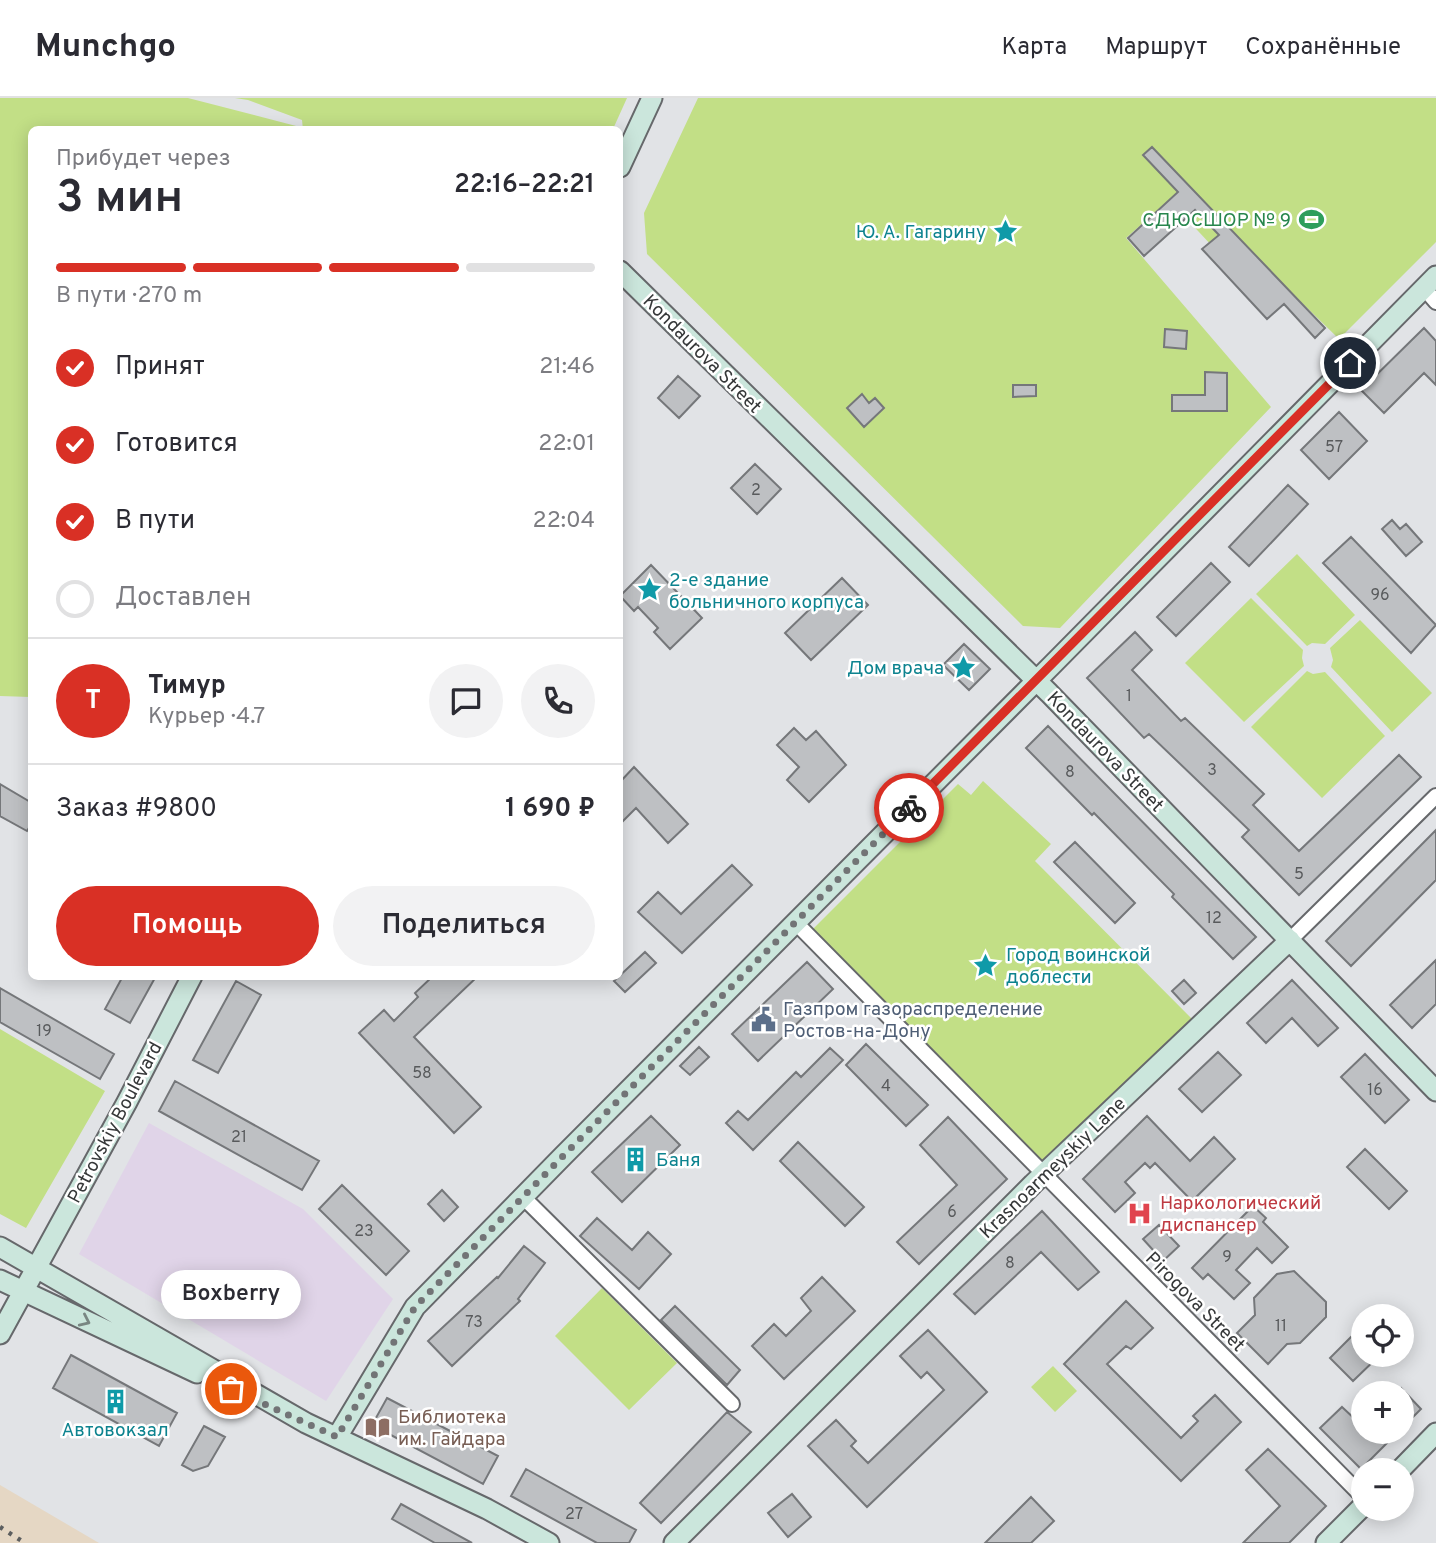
<!DOCTYPE html>
<html lang="ru">
<meta charset="utf-8">
<style>
body{margin:0;font-family:Overpass,sans-serif;background:#f2f2f3;color:#2b2b33;height:100vh;display:flex;flex-direction:column;font-size:26px;white-space:nowrap}
*{box-sizing:border-box;margin:0}
p{font-size:23px;color:#7c7c81}
.icon{flex:none;width:38px;height:38px;fill:none;stroke:currentColor;stroke-width:2;stroke-linecap:round;stroke-linejoin:round}
.map{position:relative;flex:1;overflow:hidden}
.sheet{position:absolute;left:28px;top:28px;width:595px;height:854px;display:flex;flex-direction:column;background:#fff;border-radius:10px;box-shadow:0 4px 18px #0003}
.sheet>*{flex:none}
.tools{position:absolute;left:1351px;top:1206px;display:grid;gap:14px}
.tools a{display:grid;place-items:center;width:63px;height:63px;border-radius:50%;background:#fff;box-shadow:0 4px 18px #0003;font-size:35px}
.pin{position:absolute;display:grid;place-items:center;width:60px;height:60px;color:#fff;margin:-30px;border:4px solid #fff;border-radius:50%;box-shadow:0 2px 7px #0007}
.courier{position:absolute;display:grid;place-items:center;width:70px;height:70px;margin:-35px;border:5px solid #d93025;border-radius:50%;background:#fff;color:#222;box-shadow:0 2px 9px #0007}
.bubble{position:absolute;height:49px;border-radius:24px;background:#fff;box-shadow:0 4px 18px #0003;font-size:23px;font-weight:600;line-height:49px;text-align:center}
.head em{font-style:normal;font-weight:600}
.head div{display:flex;flex-direction:column-reverse}
.head{display:flex;align-items:center;justify-content:space-between;height:119px;padding:0 28px}
h1{font-size:46px;font-weight:600;line-height:52px}
.bar{display:grid;grid-template-columns:repeat(4,1fr);gap:10px 7px;align-content:center;height:84px;padding:0 28px}
.bar i{height:9px;border-radius:5px;background:#e1e1e2}
.bar .current{background:#d93025}
.bar p{grid-column:span 4}
.line{display:flex;align-items:center;gap:18px;padding:0 28px;border-top:2px solid #e1e1e2}
.line div{flex:1}
.round{display:grid;place-items:center;flex:none;width:74px;height:74px;border-radius:37px;background:#f2f2f3}
ol{padding:0 28px;list-style:none}
li{display:flex;align-items:center;gap:21px;height:77px}
li p{margin-inline-start:auto}
li .icon{padding:7px;border-radius:50%;background:#d93025;color:#fff;stroke-width:4}
li:last-child{color:#7c7c81}
li i{width:38px;height:38px;border:4px solid #e1e1e2;border-radius:50%}
.cta{display:flex;gap:14px;margin-top:auto;padding:14px 28px}
.cta a{flex:1;height:80px;border-radius:42px;background:#d93025;color:#fff;font-size:28px;font-weight:600;line-height:80px;text-align:center}
.cta a+a{background:#f2f2f3;color:#2b2b33}
header{display:flex;align-items:center;gap:42px;box-sizing:border-box;height:98px;padding:0 35px;background:#fff;border-bottom:2px solid #e1e1e2}
header strong{font-size:33px}
nav{display:flex;gap:38px;margin-inline-start:auto;font-size:24px}
.map>svg:first-child{display:block}
</style>
<header>
<strong>Munchgo</strong>
<nav><a>Карта</a><a>Маршрут</a><a>Сохранённые</a></nav>
</header>
<div class="map">
<svg width="1436" height="1445" viewBox="0 0 1436 1445">
<rect width="100%" height="100%" fill="#e1e3e6"/>
<!-- commercial -->
<path fill="#e0d4e8" d="M149,1025l154,86 90,90 -67,102 -247,-147z"/>
<!-- industrial -->
<path fill="#e5d7c4" d="M0,1387l99,58h-99z"/>
<!-- green -->
<path fill="#c2df86" d="M0,0h188l112,29v3h-268l-1,567 -31,-1z
M235,0h392l-14,31 -310,1 -1,-10 -54,-20z
M698,0h738v144l-97,97 -44,-43 -22,15 -104,-111 -43,38 145,169 -211,221 -37,-2 -376,-372 -3,-41z
M1297,456l58,61 -30,29 -13,-1 -5,3 -51,-52z
M1251,500l52,52 -1,8 2,8 -60,56 -59,-59z
M1360,522l72,73 -40,39 -61,-65 2,-7 -3,-12z
M1307,573l6,3 12,-2 60,64 -63,62 -71,-71z
M983,683l68,63 -16,17 162,163 -154,148 -235,-238 150,-150 13,11z
M0,931l105,62 -79,137 -26,-14z
M602,1190l75,75 -48,47 -74,-74z
M1053,1268l24,25 -22,21 -24,-25z"/>
<!-- building -->
<path fill="#bec0c3" stroke="#75777a" stroke-width="2" d="M1152,49l173,181 -10,10 -31,-34 -17,15 -65,-70 17,-14 -24,-25 -51,46 -16,-18 50,-46 -35,-37z
M1424,230l12,13v44l-12,-12 -40,40 -23,-23z
M1165,231l22,2 -1,18 -22,-2z
M1205,274l22,1v38h-55v-16h33z
M678,278l22,20 -21,22 -21,-20z
M1013,287h23v11l-23,1z
M862,296l7,9 6,-5 9,10 -20,19 -17,-19z
M1339,314l28,29 -38,38 -28,-29z
M755,366l26,25 -24,25 -26,-26z
M1288,387l20,19 -59,62 -20,-19z
M1392,422l8,9 6,-5 16,18 -16,14 -24,-27z
M1351,439l85,88 -25,28 -88,-90z
M1211,465l19,19 -54,54 -19,-19z
M651,467l51,53 -32,31 -16,-17 4,-4 -20,-21 -4,4 -14,-15z
M842,480l26,27 -57,55 -26,-27z
M1135,534l17,18 -20,20 49,51 4,-3 79,76 -11,11 46,46 100,-96 22,22 -122,118 -57,-58 7,-7 -100,-96 -5,4 -57,-60z
M964,546l26,25 -21,21 -26,-25z
M1048,628l208,211 -23,22 -61,-62 2,-3 -80,-81 -2,2 -66,-67z
M794,630l12,12 10,-9 30,34 -37,37 -22,-22 12,-13 -22,-22z
M634,669l54,57 -20,19 -32,-35 -16,16v-42z
M0,686l32,19v20l-5,8 -27,-15z
M1436,732v50l-85,86 -25,-25z
M1075,744l60,61 -20,20 -61,-61z
M732,767l20,20 -70,68 -44,-41 20,-20 23,22z
M645,854l11,11 -31,29 -11,-11z
M1436,862v44l-24,24 -22,-23z
M807,864l26,27 -75,72 -26,-27z
M123,878h33l-26,47 -25,-14z
M433,878h45l-64,61 67,70 -27,26 -95,-100 25,-23 10,11 24,-24 -3,-4z
M1184,882l12,13 -12,11 -12,-13z
M1292,882l46,48 -20,18 -26,-28 -26,25 -19,-20z
M236,883l25,14 -43,78 -25,-13z
M0,890l114,66 -14,25 -100,-57z
M866,946l62,61 -22,21 -60,-61z
M699,949l10,10 -19,18 -10,-9z
M830,950l13,12 -90,90 -27,-27 12,-12 10,9 48,-48 5,5z
M1218,954l23,23 -39,37 -23,-23z
M1365,956l44,46 -24,23 -44,-46z
M175,983l144,80 -17,29 -143,-79z
M651,1018l29,29 -58,57 -30,-30z
M1147,1018l43,45 24,-24 21,22 -43,42 -37,-38 -5,5 -5,-5 -20,19 10,11 -20,19 -32,-33z
M948,1019l59,62 -88,85 -22,-22 60,-57 -37,-40z
M798,1044l66,65 -19,19 -65,-65z
M1365,1051l42,42 -18,18 -42,-42z
M342,1087l67,66 -23,24 -67,-66z
M442,1092l16,17 -14,14 -16,-17z
M1253,1108l13,12 -3,4 25,25 -16,16 -15,-15 -21,22 14,13 -16,16 -26,-25 -5,5 -11,-11z
M1042,1113l57,61 -21,18 -37,-38 -66,62 -21,-20z
M597,1120l35,32 16,-18 23,22 -32,35 -59,-53z
M1159,1127l20,21 -16,15 -20,-22z
M524,1148l21,17 -27,36 2,2 -68,65 -24,-25 69,-64 1,1z
M1294,1173l32,31v15l-26,26 -13,1 -19,20 -31,-31 18,-18 -1,-17 23,-24z
M822,1179l33,34 -71,68 -32,-33 22,-22 12,12 25,-25 -10,-13z
M1126,1203l27,27 -22,21 -5,-3 -19,18 74,74 17,-17 -5,-5 22,-21 26,27 -60,59 -117,-117z
M675,1208l65,64 -13,15 -66,-65z
M928,1232l59,62 -120,115 -59,-61 28,-26 20,21 -5,5 17,17 76,-73 -17,-18 -6,6 -21,-22z
M1352,1238l11,11v7h18l-28,27 -23,-23z
M71,1257l106,58 -18,33 -106,-58z
M1402,1291l19,20 -19,19z
M387,1300l111,58 -15,28 -111,-59z
M1342,1309l15,14 6,-6v17h35l-37,37 -41,-41z
M727,1314l24,20 -90,91 -21,-20z
M204,1328l21,11 -17,29 -15,5 -11,-6z
M1268,1351l58,57 -37,37h-46l37,-37 -34,-36z
M526,1371l110,61 -7,13h-32l-86,-47z
M792,1396l19,23 -23,20 -20,-24z
M1031,1399l23,24 -23,22h-46z
M401,1406l71,39h-37l-43,-24z"/>
<g fill="none" stroke-linecap="round" stroke-linejoin="round">
<defs>
<path id="street" d="M1424,190l12,14
M795,824l568,575
M1290,842l146,-144
M523,1099l209,207"/>
<path id="secondary" d="M620,69l32,-69
M620,173l429,422 387,398
M0,1149l306,176 181,86 62,34
M0,1182l197,93
M0,1236l127,-232 65,-126
M337,1339l78,-130 148,-151 489,-491 384,-389
M1400,1372l36,-37
M674,1445l359,-359 257,-244
M1326,1445l37,-37"/>
</defs>
<!-- street casing -->
<use href="#street" stroke="#66686b" stroke-width="18"/>
<!-- secondary casing -->
<use href="#secondary" stroke="#66686b" stroke-width="23"/>
<!-- street -->
<use href="#street" stroke="#fff" stroke-width="14"/>
<!-- secondary -->
<use href="#secondary" stroke="#cbe6dc" stroke-width="19"/>
<!-- rail -->
<path stroke="#5c5e5f" stroke-width="4.5" stroke-dasharray="3.5 7" stroke-linecap="butt" d="M0,1429l25,16"/>
</g>
<!-- one-way arrows -->
<defs><path id="oneway-chevron" d="M-2-3.5L2.5 0L-2 3.5" fill="none" stroke-width="1.6" stroke-linecap="round" stroke-linejoin="round" transform="scale(1.75)"/></defs>
<use stroke="#798682" href="#oneway-chevron" transform="translate(85 1223) rotate(25)"/>
<g fill="none" stroke-linecap="round" stroke-linejoin="round">
<!-- done -->
<path stroke="#727476" stroke-width="7" stroke-dasharray="0 12.6" d="M231,1291l106,48 78,-130 148,-151 346,-348"/>
<!-- route -->
<path stroke="#d93025" stroke-width="9" d="M909,710l441,-445"/>
</g>
<!-- icons -->
<defs>
<symbol id="stadium-bare" viewBox="-9 -9 18 18"><path d="M0-5a6.5 5 0 1 0 0 10a6.5 5 0 1 0 0-10ZM-3.5-1.8h7v3.6h-7Z" fill="#2e9e5b" stroke="#fff" stroke-width="2.5" paint-order="stroke"/></symbol>
<symbol id="sight-bare" viewBox="-9 -9 18 18"><path d="M0-6L1.8-2.2L6-1.7L2.9 1.2L3.7 5.4L0 3.3L-3.7 5.4L-2.9 1.2L-6-1.7L-1.8-2.2Z" fill="#0f9aa8" stroke="#fff" stroke-width="2.5" paint-order="stroke"/></symbol>
<symbol id="civic-bare" viewBox="-9 -9 18 18"><path d="M-.6-6.5H3V-4.5H.6V-3L4-1V1h2V6H-6V1h2V-1L-.6-3ZM-1.2 2.5V6h2.4V2.5Z" fill="#5c6f8a" stroke="#fff" stroke-width="2.5" paint-order="stroke"/></symbol>
<symbol id="building-bare" viewBox="-9 -9 18 18"><path d="M-4-6H4V6H1V3H-1V6H-4ZM-2.5-4.3h1.7v1.8h-1.7ZM.8-4.3h1.7v1.8H.8ZM-2.5-1h1.7V.8h-1.7ZM.8-1h1.7V.8H.8Z" fill="#0f9aa8" stroke="#fff" stroke-width="2.5" paint-order="stroke"/></symbol>
<symbol id="hospital-bare" viewBox="-9 -9 18 18"><path d="M-5-5h3v3.5h4V-5h3V5h-3V1.5h-4V5h-3Z" fill="#e0444e" stroke="#fff" stroke-width="2.5" paint-order="stroke"/></symbol>
<symbol id="library-bare" viewBox="-9 -9 18 18"><path d="M-6-4Q-3-5.5-.7-3.5V5Q-3 3-6 4ZM6-4Q3-5.5 .7-3.5V5Q3 3 6 4Z" fill="#8d6e63" stroke="#fff" stroke-width="2.5" paint-order="stroke"/></symbol>
</defs>
<g fill-rule="evenodd">
<use href="#stadium-bare" x="1294" y="104" width="35" height="35"/>
<use href="#sight-bare" x="988" y="116" width="35" height="35"/>
<use href="#sight-bare" x="632" y="474" width="35" height="35"/>
<use href="#sight-bare" x="946" y="552" width="35" height="35"/>
<use href="#sight-bare" x="968" y="850" width="35" height="35"/>
<use href="#civic-bare" x="746" y="904" width="35" height="35"/>
<use href="#building-bare" x="618" y="1044" width="35" height="35"/>
<use href="#hospital-bare" x="1122" y="1098" width="35" height="35"/>
<use href="#building-bare" x="98" y="1286" width="35" height="35"/>
<use href="#library-bare" x="360" y="1312" width="35" height="35"/>
</g>
<g text-anchor="middle" stroke-width="5" stroke-linejoin="round" paint-order="stroke">
<!-- number labels -->
<g font-size="16" fill="#585a5c">
<text x="1334" y="354">57</text>
<text x="756" y="397">2</text>
<text x="1380" y="502">96</text>
<text x="1129" y="603">1</text>
<text x="1212" y="677">3</text>
<text x="1070" y="679">8</text>
<text x="1299" y="781">5</text>
<text x="1214" y="825">12</text>
<text x="44" y="938">19</text>
<text x="422" y="980">58</text>
<text x="886" y="993">4</text>
<text x="1375" y="997">16</text>
<text x="239" y="1044">21</text>
<text x="952" y="1119">6</text>
<text x="364" y="1138">23</text>
<text x="1227" y="1164">9</text>
<text x="1010" y="1170">8</text>
<text x="474" y="1229">73</text>
<text x="1281" y="1233">11</text>
<text x="574" y="1421">27</text>
</g>
<!-- leisure labels -->
<g font-size="19" fill="#27864d" stroke="#fff" text-anchor="end">
<text x="1291" y="128">СДЮСШОР № 9</text>
</g>
<!-- culture labels -->
<g font-size="19" fill="#0d838f" stroke="#fff" text-anchor="start">
<text x="986" y="140" text-anchor="end">Ю. А. Гагарину</text>
<text x="669" y="488">2-е здание<tspan x="669" dy="22">больничного корпуса</tspan></text>
<text x="944" y="576" text-anchor="end">Дом врача</text>
<text x="1006" y="863">Город воинской<tspan x="1006" dy="22">доблести</tspan></text>
<text x="656" y="1068">Баня</text>
<text x="115" y="1338" text-anchor="middle">Автовокзал</text>
</g>
<!-- street labels -->
<g font-size="19" fill="#363839" stroke="#fff">
<text transform="translate(703 255) rotate(45)" y="7">Kondaurova Street</text>
<text transform="translate(1106 653) rotate(46)" y="7">Kondaurova Street</text>
<text transform="translate(114 1024) rotate(-62)" y="7">Petrovskiy Boulevard</text>
<text transform="translate(1052 1069) rotate(-44)" y="7">Krasnoarmeyskiy Lane</text>
<text transform="translate(1196 1203) rotate(45)" y="7">Pirogova Street</text>
</g>
<!-- service labels -->
<g font-size="19" fill="#4e5e75" stroke="#fff" text-anchor="start">
<text x="783" y="917">Газпром газораспределение<tspan x="783" dy="22">Ростов-на-Дону</tspan></text>
</g>
<!-- health labels -->
<g font-size="19" fill="#be3a42" stroke="#fff" text-anchor="start">
<text x="1160" y="1111">Наркологический<tspan x="1160" dy="22">диспансер</tspan></text>
</g>
<!-- education labels -->
<g font-size="19" fill="#785e54" stroke="#fff" text-anchor="start">
<text x="398" y="1325">Библиотека<tspan x="398" dy="22">им. Гайдара</tspan></text>
</g>
</g>
</svg>
<div class="tools">
<a><svg class="icon" aria-label="locate" viewBox="0 0 24 24"><circle cx="12" cy="12" r="6"/><path d="M12 2v4M12 18v4M2 12h4M18 12h4"/></svg></a>
<a>+</a>
<a>−</a>
</div>
<div class="pin" style="left:231px;top:1291px;background:#ea580c"><svg class="icon" aria-label="bag" viewBox="0 0 24 24"><path d="M5 8h14l-1 12H6zM9 8a3 3 0 0 1 6 0"/></svg></div>
<div class="pin" style="left:1350px;top:265px;background:#1f2937"><svg class="icon" aria-label="home" viewBox="0 0 24 24"><path d="M3 11l9-7 9 7M6 9v11h12V9"/></svg></div>
<div class="courier" style="left:909px;top:710px"><svg class="icon" aria-label="bike" viewBox="0 0 24 24"><circle cx="6" cy="16" r="4"/><circle cx="18" cy="16" r="4"/><path d="M6 16l4-8h5l3 8M10 8l3 8H6M13 5h3"/></svg></div>
<div class="bubble" style="left:161px;top:1172px;width:140px">Boxberry</div>
<section class="sheet">
<div class="head"><div><h1>3 мин</h1><p>Прибудет через</p></div><em>22:16–22:21</em></div>
<div class="bar"><i class="current"></i><i class="current"></i><i class="current"></i><i></i><p>В пути · 270 m</p></div>
<ol>
<li><svg class="icon" aria-label="check" viewBox="0 0 24 24"><path d="M5 12l5 5 9-10"/></svg>Принят<p>21:46</p></li>
<li><svg class="icon" aria-label="check" viewBox="0 0 24 24"><path d="M5 12l5 5 9-10"/></svg>Готовится<p>22:01</p></li>
<li><svg class="icon" aria-label="check" viewBox="0 0 24 24"><path d="M5 12l5 5 9-10"/></svg>В пути<p>22:04</p></li>
<li><i></i>Доставлен</li>
</ol>
<div class="line" style="height:126px"><b class="round" style="background:#d93025;color:#fff">Т</b><div><b>Тимур</b><p>Курьер · 4.7</p></div><a class="round"><svg class="icon" aria-label="chat" viewBox="0 0 24 24"><path d="M4 5h16v11H9l-5 4z"/></svg></a><a class="round"><svg class="icon" aria-label="phone" viewBox="0 0 24 24"><path d="M5 4h4l2 5-3 2q2 4 5 5l2-3 5 2v4C11 20 4 13 5 4z"/></svg></a></div>
<div class="line" style="height:91px"><div>Заказ #9800</div><b>1 690 ₽</b></div>
<div class="cta"><a>Помощь</a><a>Поделиться</a></div>
</section>
</div>
